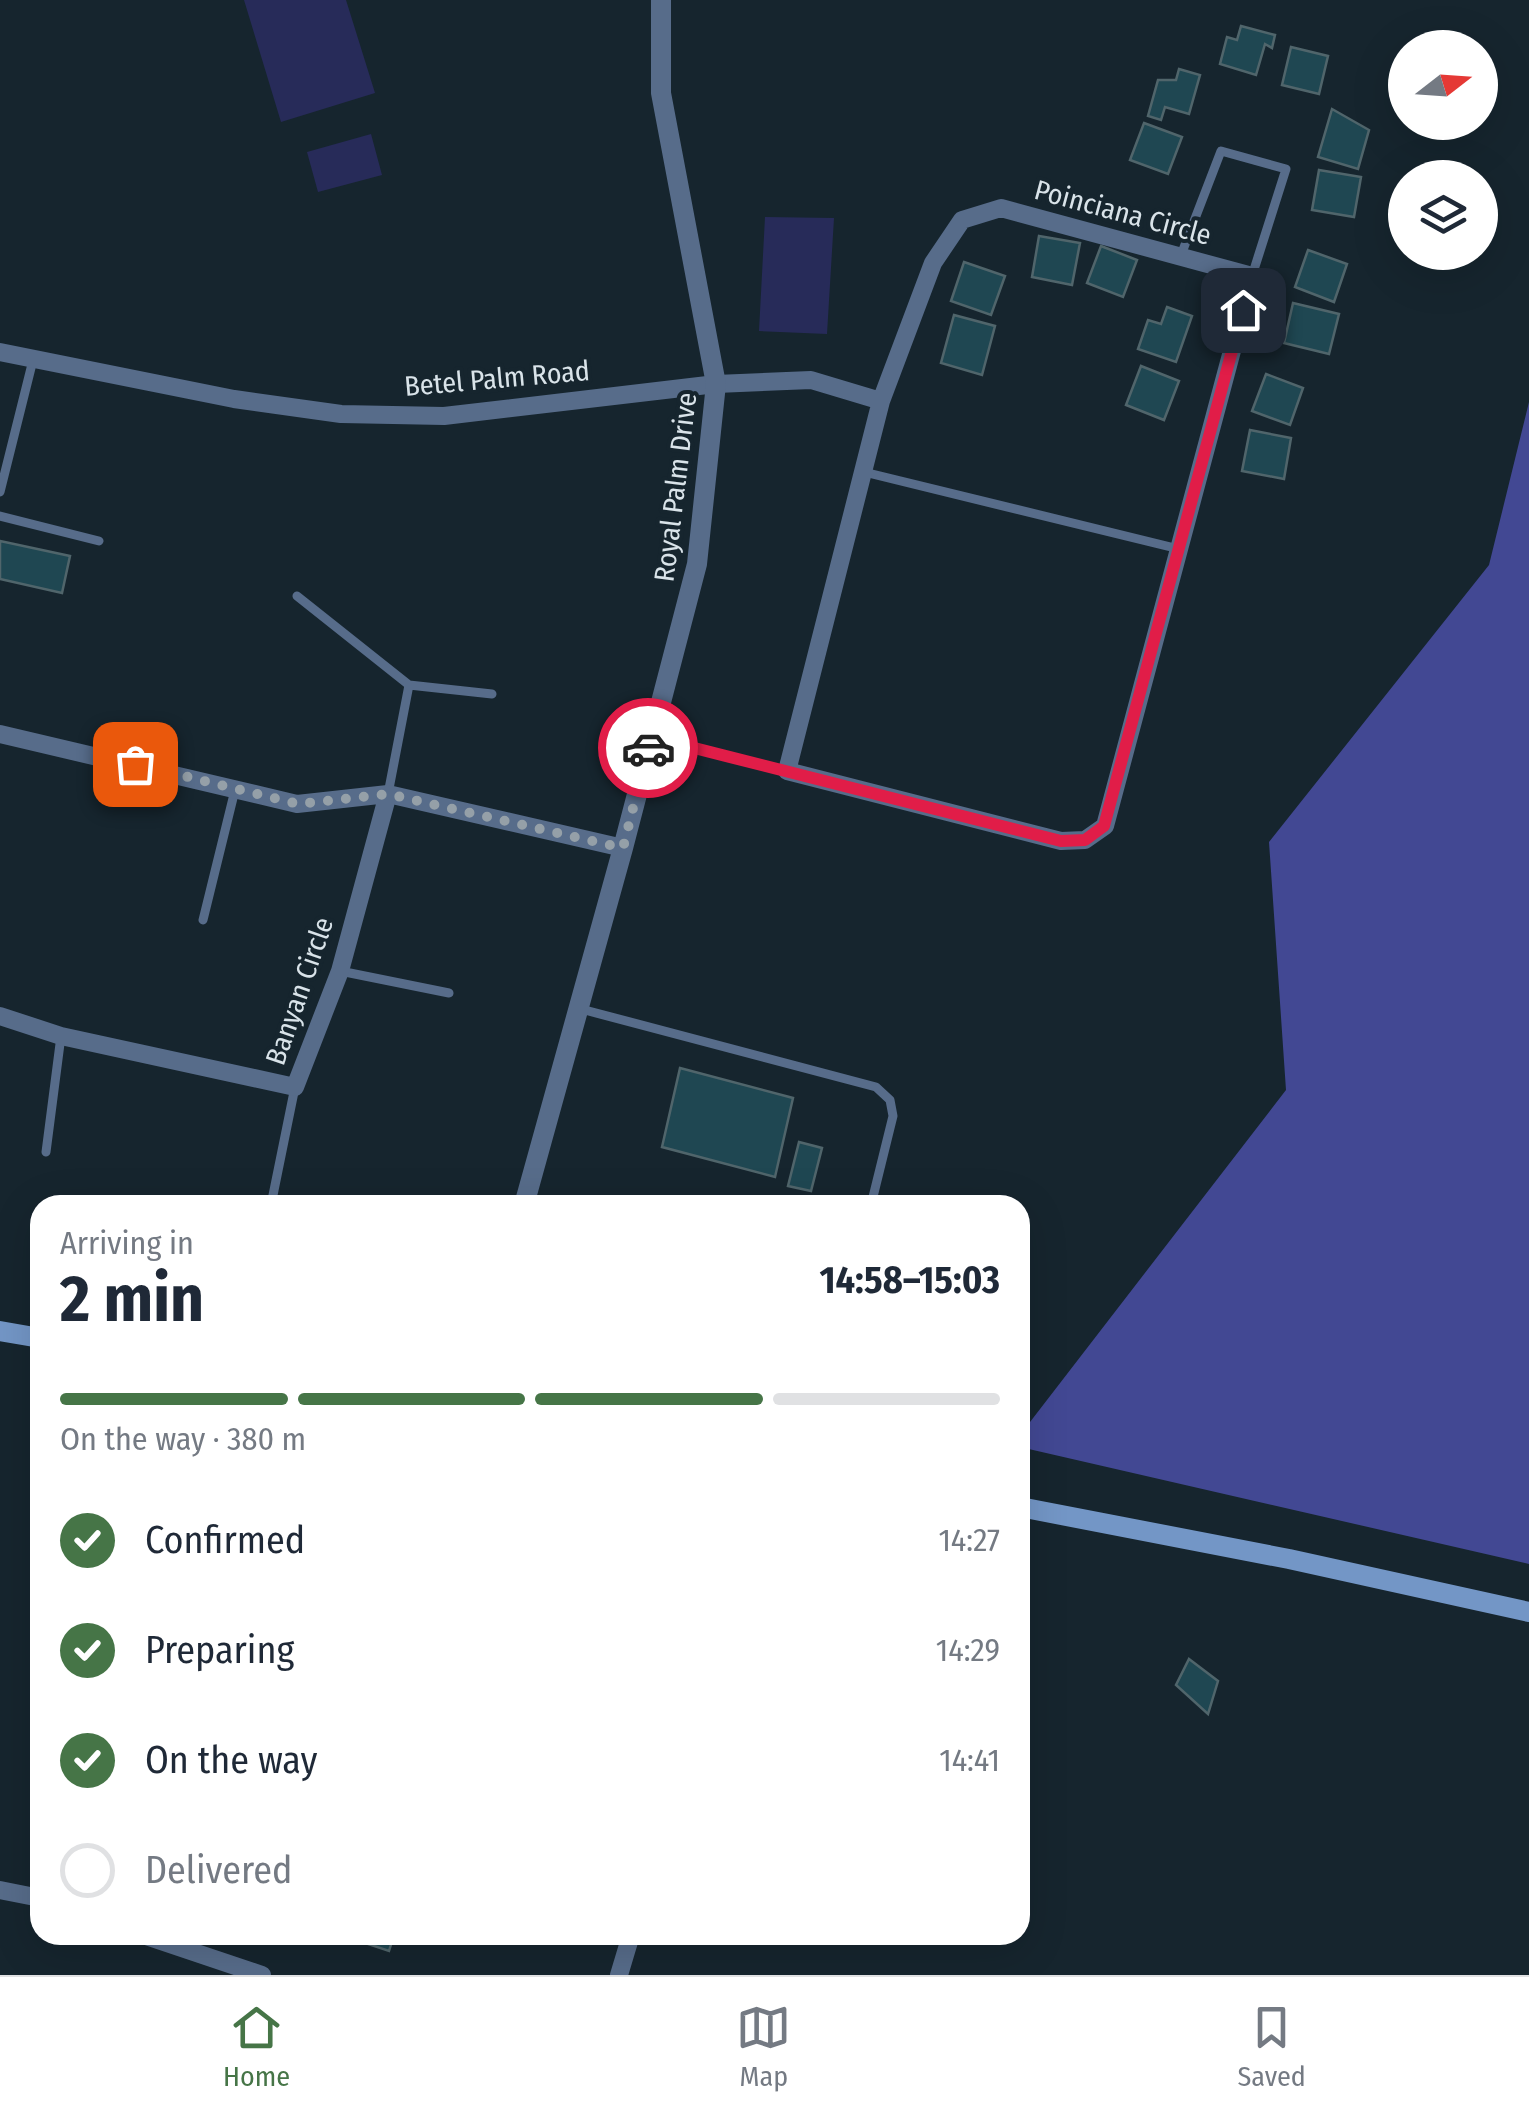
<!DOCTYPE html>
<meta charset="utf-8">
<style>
body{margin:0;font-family:"Fira Sans Condensed",sans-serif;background:#f2f2f3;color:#1f2937;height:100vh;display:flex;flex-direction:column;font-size:38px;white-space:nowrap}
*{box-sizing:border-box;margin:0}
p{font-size:32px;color:#747a83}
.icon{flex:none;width:55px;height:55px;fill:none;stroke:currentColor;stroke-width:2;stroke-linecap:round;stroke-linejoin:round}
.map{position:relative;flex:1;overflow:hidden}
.drawer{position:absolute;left:30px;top:1195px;width:1000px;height:750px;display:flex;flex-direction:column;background:#fff;border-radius:30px;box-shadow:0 10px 40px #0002}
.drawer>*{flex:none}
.needle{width:65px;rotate:73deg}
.buttons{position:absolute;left:1388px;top:30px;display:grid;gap:20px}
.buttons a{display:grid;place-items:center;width:110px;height:110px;border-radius:50%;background:#fff;box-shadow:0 10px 40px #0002;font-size:50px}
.pin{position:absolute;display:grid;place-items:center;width:85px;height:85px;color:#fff;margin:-42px;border-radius:20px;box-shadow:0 5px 15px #0006}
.courier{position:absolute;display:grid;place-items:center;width:100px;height:100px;margin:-50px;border:8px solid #e11d48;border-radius:50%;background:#fff;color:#222;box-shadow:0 2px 12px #0007}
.head em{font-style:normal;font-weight:700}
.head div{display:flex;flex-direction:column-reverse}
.head{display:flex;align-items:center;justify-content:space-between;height:170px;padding:0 30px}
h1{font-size:65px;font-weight:700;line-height:75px}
.bar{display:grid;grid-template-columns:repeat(4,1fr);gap:15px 10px;align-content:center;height:120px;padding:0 30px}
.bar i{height:12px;border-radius:8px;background:#e0e1e3}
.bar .on{background:#467547}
.bar p{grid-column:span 4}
ol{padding:0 30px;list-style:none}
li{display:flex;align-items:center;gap:30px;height:110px}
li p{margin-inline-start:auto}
li .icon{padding:10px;border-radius:50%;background:#467547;color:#fff;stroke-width:4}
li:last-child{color:#747a83}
li i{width:55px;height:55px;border:5px solid #e0e1e3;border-radius:50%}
.tabs{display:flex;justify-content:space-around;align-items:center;height:140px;border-top:2px solid #e0e1e3;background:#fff;font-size:28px;color:#747a83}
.tabs a{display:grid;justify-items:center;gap:5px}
.tabs .on{color:#467547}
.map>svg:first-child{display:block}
</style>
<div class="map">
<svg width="1529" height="1975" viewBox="0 0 1529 1975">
<rect width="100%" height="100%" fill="#16252e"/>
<!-- green -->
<path fill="#272b59" d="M244,0h102l29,93 -94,29z
M371,134l11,41 -64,17 -11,-40z
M765,217l69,1 -7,116 -68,-3z"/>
<!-- forest -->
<path fill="#424893" d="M1529,402v1162l-509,-117v-12l266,-345 -17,-248 220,-277z"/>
<!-- building -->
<path fill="#1f4752" stroke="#50656b" stroke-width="2.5" d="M1241,26l34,9 -3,13 -7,-4 -9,31 -36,-11 7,-27 10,3z
M1291,47l37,9 -9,38 -37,-9z
M1179,69l21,6 -11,39 -24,-7 -4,13 -13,-4 10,-36h18z
M1332,109l37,21 -11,39 -40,-12z
M1144,123l38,14 -14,37 -38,-14z
M1319,170l42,7 -7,40 -42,-7z
M1039,236l41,7 -8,42 -40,-8z
M1101,246l36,14 -14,37 -36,-14z
M1308,250l39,14 -13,38 -39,-15z
M964,262l41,14 -14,39 -40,-14z
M1293,303l46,11 -10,40 -45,-11z
M1167,307l25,9 -16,46 -38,-13 10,-29 13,4z
M954,315l41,11 -13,49 -41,-12z
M1141,366l38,15 -15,39 -38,-15z
M1266,374l37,14 -13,37 -38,-14z
M1250,430l41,8 -7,41 -42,-8z
M0,541l70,15 -8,37 -62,-14z
M680,1068l113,30 -18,79 -113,-30z
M799,1142l23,6 -11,43 -23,-5z
M1189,1659l29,22 -10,33 -32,-29z
M365,1935h29l-5,16 -27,-9z"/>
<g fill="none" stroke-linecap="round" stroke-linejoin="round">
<!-- service -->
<path stroke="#576c8a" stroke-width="9" d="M1181,255l40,-104 65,18 -34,107
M864,472l315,77
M0,492l33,-132
M0,516l99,25
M297,596l112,89
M654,738l133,33
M388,794l21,-109 83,9
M203,920l32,-130
M340,971l109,22
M581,1009l295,78 14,13 3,16 -22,89
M46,1152l15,-116
M271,1205l24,-118"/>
<!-- minor -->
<path stroke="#576c8a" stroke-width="18" d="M1001,208l251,68 -147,550 -20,14 -24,1 -274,-70 94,-370 52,-138 29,-43z
M0,352l234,47 107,15 103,2 272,-32 95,-4 70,21
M0,734l297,70 91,-10 235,54
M0,1016l61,20 234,51 45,-116 48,-177
M0,1890l40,8
M143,1935l119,40
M619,1975l12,-40"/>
<!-- tertiary -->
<path stroke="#576c8a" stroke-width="20" d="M524,1205l99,-357 74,-284 19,-180 -55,-291v-93"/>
<!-- secondary -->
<path stroke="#7396c6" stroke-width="20" d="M0,1331l40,7
M1020,1507l269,52 240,53"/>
</g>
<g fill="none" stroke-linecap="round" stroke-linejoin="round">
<!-- done -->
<path stroke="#95a0a8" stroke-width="10" stroke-dasharray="0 18" d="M135,764l163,40 90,-10 235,54 25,-100"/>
<!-- route -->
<path stroke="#e11d48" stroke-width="12" d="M648,748l3,-11 410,104 24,-1 19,-14 139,-516"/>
</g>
<g text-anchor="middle" stroke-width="8" stroke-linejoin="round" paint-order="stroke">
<!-- street labels -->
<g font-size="28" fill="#d9e3e9" stroke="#16252e">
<text transform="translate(1123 212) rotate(15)" y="10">Poinciana Circle</text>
<text transform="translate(497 378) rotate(-5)" y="10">Betel Palm Road</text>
<text transform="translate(675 487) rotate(-83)" y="10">Royal Palm Drive</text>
<text transform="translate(299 991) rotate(-71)" y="10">Banyan Circle</text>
</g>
</g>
</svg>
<div class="buttons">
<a><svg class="needle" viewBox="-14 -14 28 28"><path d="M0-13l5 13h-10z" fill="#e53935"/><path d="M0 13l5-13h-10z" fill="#747a83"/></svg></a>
<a><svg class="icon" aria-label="layers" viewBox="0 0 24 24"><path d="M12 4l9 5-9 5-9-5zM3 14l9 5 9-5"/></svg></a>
</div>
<div class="pin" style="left:135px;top:764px;background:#ea580c"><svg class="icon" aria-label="bag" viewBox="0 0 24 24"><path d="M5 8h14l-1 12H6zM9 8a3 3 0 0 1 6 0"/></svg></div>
<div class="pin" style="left:1243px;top:310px;background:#1f2937"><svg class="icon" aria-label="home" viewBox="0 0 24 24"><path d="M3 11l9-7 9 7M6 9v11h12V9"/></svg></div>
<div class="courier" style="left:648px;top:748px"><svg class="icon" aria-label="car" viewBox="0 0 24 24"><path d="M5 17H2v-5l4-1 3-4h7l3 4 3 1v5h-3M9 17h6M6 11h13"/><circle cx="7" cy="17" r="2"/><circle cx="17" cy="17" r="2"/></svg></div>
<section class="drawer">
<div class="head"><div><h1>2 min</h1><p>Arriving in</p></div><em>14:58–15:03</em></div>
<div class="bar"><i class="on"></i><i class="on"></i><i class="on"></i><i></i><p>On the way · 380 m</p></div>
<ol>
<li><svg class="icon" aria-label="check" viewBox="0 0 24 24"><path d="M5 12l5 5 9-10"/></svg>Confirmed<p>14:27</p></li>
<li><svg class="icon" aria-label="check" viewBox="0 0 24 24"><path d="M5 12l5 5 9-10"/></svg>Preparing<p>14:29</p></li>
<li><svg class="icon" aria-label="check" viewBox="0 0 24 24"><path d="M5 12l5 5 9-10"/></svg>On the way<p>14:41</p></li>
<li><i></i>Delivered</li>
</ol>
</section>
</div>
<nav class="tabs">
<a class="on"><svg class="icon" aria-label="home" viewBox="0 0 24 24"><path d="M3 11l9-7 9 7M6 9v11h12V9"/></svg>Home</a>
<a><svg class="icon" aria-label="map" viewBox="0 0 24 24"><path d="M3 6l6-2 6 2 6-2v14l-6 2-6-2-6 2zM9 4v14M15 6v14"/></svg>Map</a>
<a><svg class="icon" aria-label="saved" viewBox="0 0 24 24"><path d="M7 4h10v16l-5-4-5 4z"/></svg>Saved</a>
</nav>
